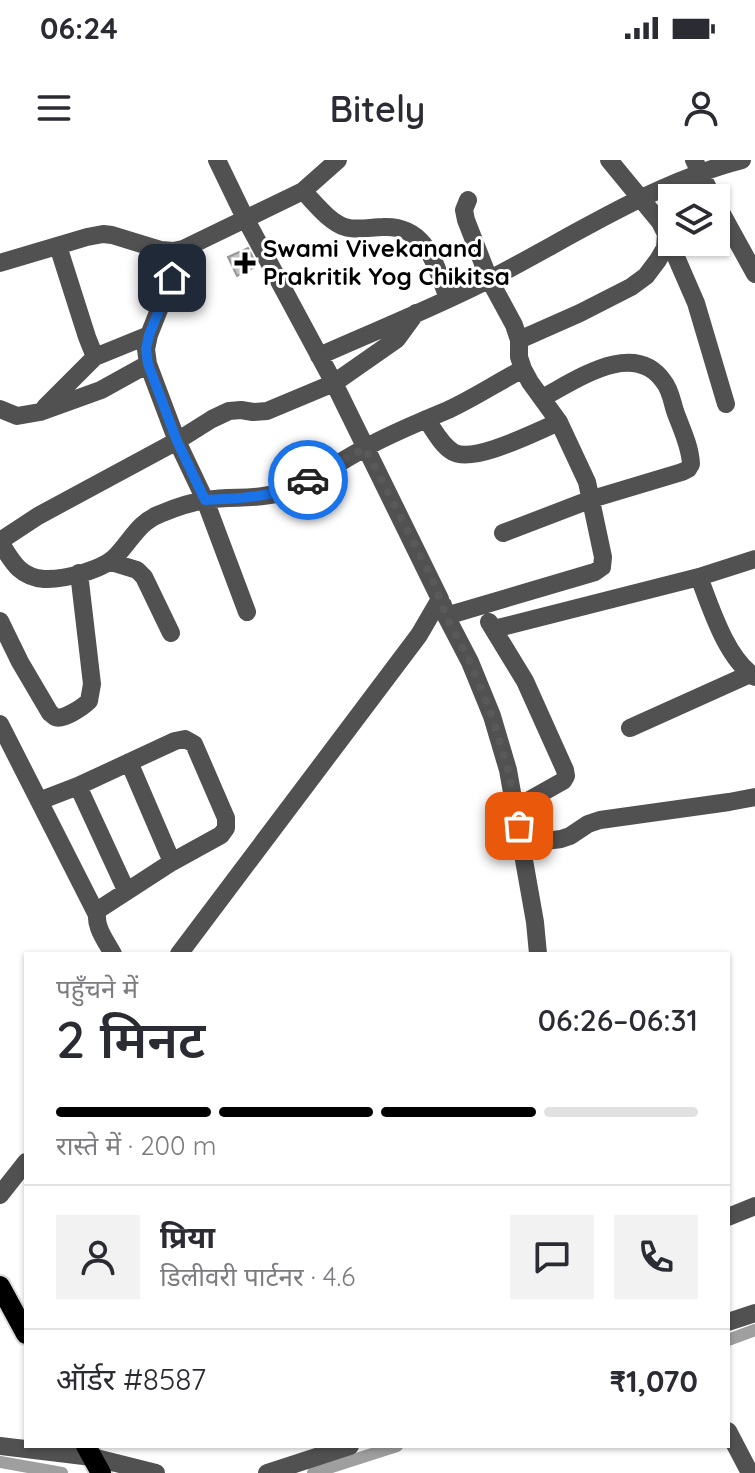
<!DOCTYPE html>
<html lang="hi">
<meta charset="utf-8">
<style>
body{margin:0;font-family:Quicksand,"Noto Sans Devanagari",sans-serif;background:#f2f2f3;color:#2b2b33;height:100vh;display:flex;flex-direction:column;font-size:30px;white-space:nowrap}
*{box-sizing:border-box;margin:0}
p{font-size:26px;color:#7c7c81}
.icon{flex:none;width:44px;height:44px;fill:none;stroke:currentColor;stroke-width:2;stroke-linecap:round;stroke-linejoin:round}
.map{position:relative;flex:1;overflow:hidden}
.sheet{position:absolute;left:24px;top:792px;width:706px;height:496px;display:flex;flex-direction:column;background:#fff;border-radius:0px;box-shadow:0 2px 6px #0004}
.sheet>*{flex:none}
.buttons{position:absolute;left:658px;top:24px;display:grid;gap:16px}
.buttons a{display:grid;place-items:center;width:72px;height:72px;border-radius:0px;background:#fff;box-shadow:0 2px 6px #0004;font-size:40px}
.pin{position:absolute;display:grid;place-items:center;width:68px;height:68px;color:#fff;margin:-34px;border-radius:16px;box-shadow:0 4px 12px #0006}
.courier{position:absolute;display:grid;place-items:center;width:80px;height:80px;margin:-40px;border:6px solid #1a73e8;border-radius:50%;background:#fff;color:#222;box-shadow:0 2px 10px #0007}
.overview em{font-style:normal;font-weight:600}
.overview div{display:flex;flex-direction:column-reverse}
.overview{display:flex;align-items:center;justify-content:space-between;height:136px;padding:0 32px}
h1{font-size:52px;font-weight:600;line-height:60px}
.bar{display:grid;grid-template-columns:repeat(4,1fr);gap:12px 8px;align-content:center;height:96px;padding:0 32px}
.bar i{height:10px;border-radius:6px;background:#e1e1e2}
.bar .selected{background:#000}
.bar p{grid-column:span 4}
.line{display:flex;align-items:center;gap:20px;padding:0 32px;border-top:2px solid #e1e1e2}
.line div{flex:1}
.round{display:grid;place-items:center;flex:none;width:84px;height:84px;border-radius:0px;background:#f2f2f3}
.status{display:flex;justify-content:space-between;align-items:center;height:56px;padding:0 40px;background:#fff;direction:ltr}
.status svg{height:22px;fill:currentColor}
header{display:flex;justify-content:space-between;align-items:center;height:104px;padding:0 32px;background:#fff;font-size:36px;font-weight:600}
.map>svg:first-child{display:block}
</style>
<div class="status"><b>06:24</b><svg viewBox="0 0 49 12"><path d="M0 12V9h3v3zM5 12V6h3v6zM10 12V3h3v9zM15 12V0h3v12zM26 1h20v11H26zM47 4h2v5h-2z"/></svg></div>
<header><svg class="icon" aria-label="menu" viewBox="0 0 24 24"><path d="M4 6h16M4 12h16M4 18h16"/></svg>Bitely<svg class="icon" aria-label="person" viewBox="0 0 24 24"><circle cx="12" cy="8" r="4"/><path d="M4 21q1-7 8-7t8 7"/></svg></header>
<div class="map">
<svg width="755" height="1313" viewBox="0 0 755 1313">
<rect width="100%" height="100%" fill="#fff"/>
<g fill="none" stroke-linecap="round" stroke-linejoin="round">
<!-- canal -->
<path stroke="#9f9f9f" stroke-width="12" d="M728,1180l27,-10
M0,1302l62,11
M313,1313l84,-27"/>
</g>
<!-- building -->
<path fill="#c0c0c0" stroke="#959595" stroke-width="2" d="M248,88l9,18 -20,10 -9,-19z"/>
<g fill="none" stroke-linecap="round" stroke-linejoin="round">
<defs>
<path id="major" d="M0,1126l26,48
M86,1286l15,27"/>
</defs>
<!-- major casing -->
<use href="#major" stroke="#dbdbdb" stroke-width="24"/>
<!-- minor -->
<path stroke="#515151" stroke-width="18" d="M694,0l19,38
M303,31c12,12 26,31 42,36 12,4 26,0 38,0 44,-2 52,38 65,71
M716,43l39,71
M666,74l30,69 30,101
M58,86l29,91 8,20
M183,89l-34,86 -3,14 2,15 29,77 28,59 42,112
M0,103l87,-26 16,-3 9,1 49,15 12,1 10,-2 120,-58 35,-31
M519,180l61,-27 51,-26 15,-11 12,-16 7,-12 1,-14 -6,-12 -51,-62
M319,196c58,-26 117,-49 173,-78 81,-42 161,-95 250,-118
M45,247l50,-50 54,-22
M0,249l17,7 23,-4 61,-22 47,-26
M426,259c8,11 15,26 27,33 21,12 84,-21 106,-30
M503,373l89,-34 90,-27 6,-3 3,-5c-1,-19 -10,-36 -16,-53 -3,-10 -5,-22 -11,-29 -30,-44 -89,-1 -122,16
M0,381l38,-25 139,-75 35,-22 17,-8 12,-1 12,2 14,-1 67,-28 63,-44 19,-26
M0,382c12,19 19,35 44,37 19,1 60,-9 73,-24 15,-16 22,-33 43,-41 14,-6 32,-12 47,-14 24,-4 48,0 72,-7 31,-10 58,-30 86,-45 27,-15 55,-26 83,-38 26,-12 50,-28 75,-41
M111,402l26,8 7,7 27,56
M699,417c12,31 27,81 56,100
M443,445l3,11 24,46 22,54 16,54 27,152 3,32
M446,456l149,-44 7,-5 1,-10 -16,-75 -28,-60 -29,-40 -7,-13 -4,-12v-17l-5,-15 -25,-46 -23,-59 -2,-10 4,-10
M0,461l20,41 30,51c2,1 3,3 5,4 8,4 29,-11 34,-16l3,-17 -13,-111
M489,462l36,59 40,89 1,6 -3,5 -48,27
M494,469l205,-52 56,-18
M0,564l96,189
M630,568l120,-54
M129,602l43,100
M78,626l48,104
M39,641l39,-15 97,-45 10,-2 9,5 32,74v10l-5,7 -49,27 -74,48c-5,15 8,31 15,44
M522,684l39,-5 9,-3 18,-12 12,-4 129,-18 26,-5
M179,794l240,-319 21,-36 -106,-216 -89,-165 -28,-58
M0,1035l26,-33
M728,1057l27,-11
M728,1162l27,-9
M728,1271l22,42
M0,1286l92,11 64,16
M267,1313l83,-27"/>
<!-- major -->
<use href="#major" stroke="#000" stroke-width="20"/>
</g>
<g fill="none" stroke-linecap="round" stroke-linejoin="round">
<!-- done -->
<path stroke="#595959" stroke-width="8" stroke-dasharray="0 14.4" d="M308,320l57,-32 67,130 14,38 24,46 22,54 16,54 11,56"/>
<!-- route -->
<path stroke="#1a73e8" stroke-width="10" d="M172,118l-23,57 -3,14 2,15 29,77 28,59c40,-2 66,-2 103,-20"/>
</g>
<!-- markers -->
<path fill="#000" stroke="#fff" stroke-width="3" d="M241 91h8v8h8v8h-8v8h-8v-8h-8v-8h8z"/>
<g text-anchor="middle" stroke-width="6" stroke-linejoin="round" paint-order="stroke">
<!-- poi labels -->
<g font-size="24" font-weight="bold" fill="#000" stroke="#fff" text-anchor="start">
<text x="263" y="97">Swami Vivekanand<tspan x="263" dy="28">Prakritik Yog Chikitsa</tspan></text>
</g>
</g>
</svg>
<div class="buttons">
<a><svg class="icon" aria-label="layers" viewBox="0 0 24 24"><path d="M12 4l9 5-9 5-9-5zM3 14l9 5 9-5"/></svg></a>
</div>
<div class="pin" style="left:519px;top:666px;background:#ea580c"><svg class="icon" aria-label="bag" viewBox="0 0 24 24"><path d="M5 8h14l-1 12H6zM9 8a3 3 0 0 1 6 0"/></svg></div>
<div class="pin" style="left:172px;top:118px;background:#1f2937"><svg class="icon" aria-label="home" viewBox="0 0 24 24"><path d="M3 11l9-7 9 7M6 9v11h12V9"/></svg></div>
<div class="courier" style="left:308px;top:320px"><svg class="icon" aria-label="car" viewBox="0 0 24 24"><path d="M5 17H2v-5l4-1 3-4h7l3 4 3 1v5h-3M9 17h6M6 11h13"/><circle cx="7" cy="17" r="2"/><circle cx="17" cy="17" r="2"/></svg></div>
<section class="sheet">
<div class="overview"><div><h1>2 मिनट</h1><p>पहुँचने में</p></div><em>06:26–06:31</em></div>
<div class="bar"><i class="selected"></i><i class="selected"></i><i class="selected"></i><i></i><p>रास्ते में · 200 m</p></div>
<div class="line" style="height:144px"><a class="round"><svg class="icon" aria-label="person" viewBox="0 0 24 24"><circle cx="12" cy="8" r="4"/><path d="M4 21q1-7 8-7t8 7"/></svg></a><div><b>प्रिया</b><p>डिलीवरी पार्टनर · 4.6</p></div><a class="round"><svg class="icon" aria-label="chat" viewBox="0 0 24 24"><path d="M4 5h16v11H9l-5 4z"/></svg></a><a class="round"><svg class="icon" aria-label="phone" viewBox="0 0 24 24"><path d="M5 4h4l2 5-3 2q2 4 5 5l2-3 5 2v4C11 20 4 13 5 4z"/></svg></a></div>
<div class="line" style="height:104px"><div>ऑर्डर #8587</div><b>₹1,070</b></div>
</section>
</div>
